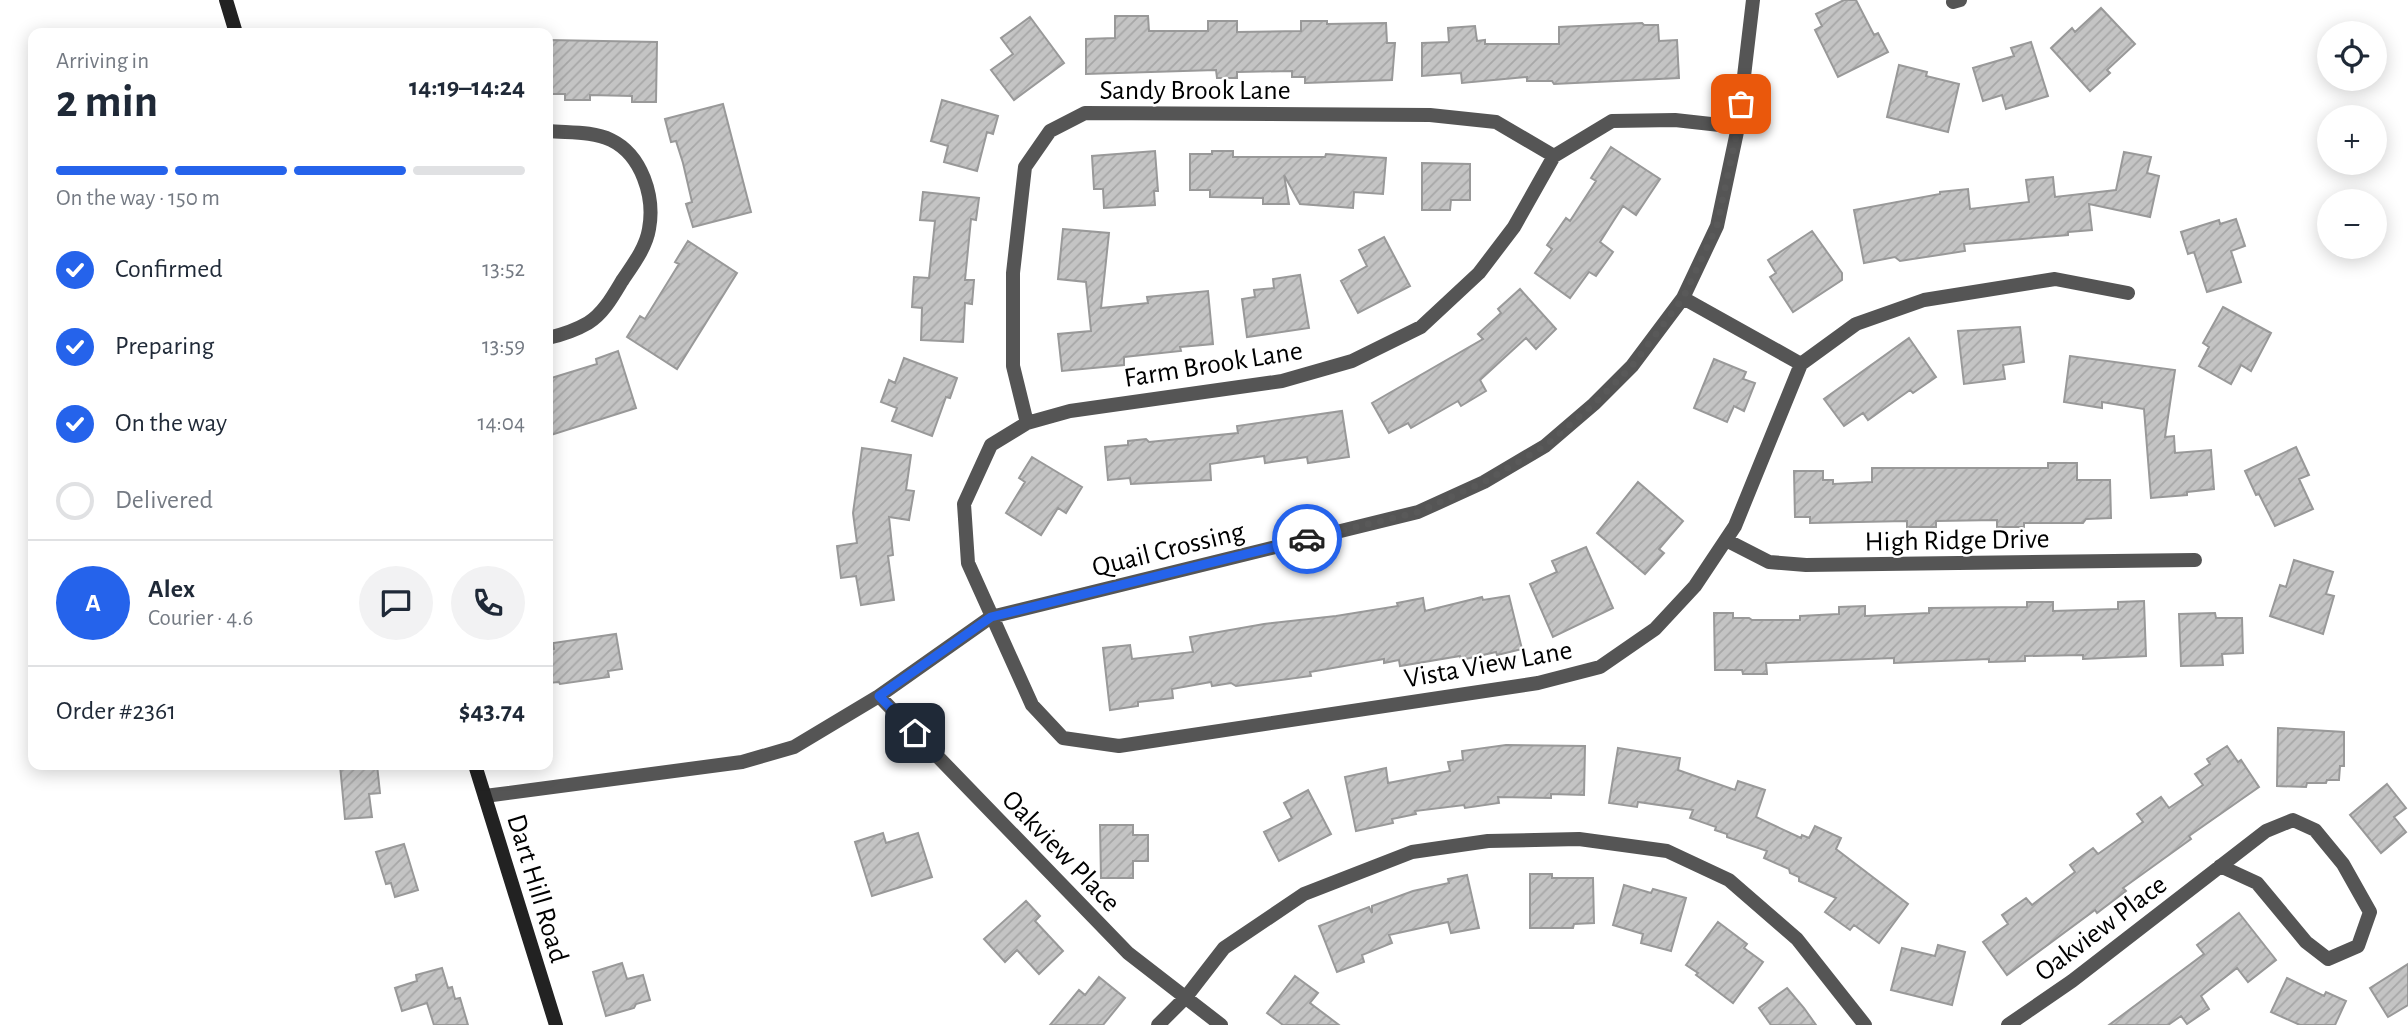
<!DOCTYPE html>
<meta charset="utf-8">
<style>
body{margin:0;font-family:"Alegreya Sans",sans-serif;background:#f2f2f3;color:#1f2937;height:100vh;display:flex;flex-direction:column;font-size:26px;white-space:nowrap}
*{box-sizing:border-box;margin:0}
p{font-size:23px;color:#747a83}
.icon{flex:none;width:38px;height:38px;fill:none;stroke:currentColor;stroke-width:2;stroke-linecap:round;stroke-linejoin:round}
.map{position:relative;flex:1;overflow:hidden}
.sheet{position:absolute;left:28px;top:28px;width:525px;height:742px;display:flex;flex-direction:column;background:#fff;border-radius:14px;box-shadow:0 4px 18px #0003}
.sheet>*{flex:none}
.fabs{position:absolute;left:2317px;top:21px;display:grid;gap:14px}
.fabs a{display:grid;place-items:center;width:70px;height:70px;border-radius:50%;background:#fff;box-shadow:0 4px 18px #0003;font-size:35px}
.pin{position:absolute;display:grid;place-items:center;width:60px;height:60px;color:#fff;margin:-30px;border-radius:14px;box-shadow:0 4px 10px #0006}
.courier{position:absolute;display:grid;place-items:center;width:70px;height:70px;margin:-35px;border:5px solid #2563eb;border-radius:50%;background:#fff;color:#222;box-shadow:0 2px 9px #0007}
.summary em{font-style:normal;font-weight:700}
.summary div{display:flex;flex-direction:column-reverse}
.summary{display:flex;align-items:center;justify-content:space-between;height:119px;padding:0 28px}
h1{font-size:46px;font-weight:700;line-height:52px}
.bar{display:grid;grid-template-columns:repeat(4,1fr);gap:10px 7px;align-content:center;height:84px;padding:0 28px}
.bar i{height:9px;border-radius:5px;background:#e0e1e3}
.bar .selected{background:#2563eb}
.bar p{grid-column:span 4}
.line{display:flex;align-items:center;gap:18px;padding:0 28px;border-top:2px solid #e0e1e3}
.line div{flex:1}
.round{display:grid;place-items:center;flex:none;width:74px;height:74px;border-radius:37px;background:#f2f2f3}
ol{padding:0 28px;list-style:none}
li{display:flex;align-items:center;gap:21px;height:77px}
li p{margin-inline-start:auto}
li .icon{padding:7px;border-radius:50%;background:#2563eb;color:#fff;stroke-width:4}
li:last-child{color:#747a83}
li i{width:38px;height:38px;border:4px solid #e0e1e3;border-radius:50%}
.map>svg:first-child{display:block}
</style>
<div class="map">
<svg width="2408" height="1025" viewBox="0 0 2408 1025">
<defs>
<pattern id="building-hatch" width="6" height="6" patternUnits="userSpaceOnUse" patternTransform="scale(1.75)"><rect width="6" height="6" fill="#c4c4c4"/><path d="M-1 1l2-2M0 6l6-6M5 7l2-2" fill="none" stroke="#a7a7a7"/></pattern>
</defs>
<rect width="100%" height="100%" fill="#fff"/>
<!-- building -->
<path fill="url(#building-hatch)" stroke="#999" stroke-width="2" d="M1844,0h12l18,35 4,-2 10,19 -50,25 -23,-47 7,-4 -6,-12z
M2101,8l34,36 -28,26 3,3 -20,18 -39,-43 21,-20 3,4z
M1115,16h33l1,15h59v-10h29v11l64,-1v-10h26v3l59,-1 1,20h8l-3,37 -87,3v-6h-13v-6l-55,1v6h-20l-1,-8 -130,4v-35l29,-1z
M1030,17l34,46 -50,37 -23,-30 22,-16 -12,-16z
M1642,23l2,2h14l1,16 18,-1 2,38 -125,6 -2,-3h-25v-4l-65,6 -1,-10 -39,3v-33l27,-1 -1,-14 27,-2 2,15 8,-1v4h74v-17z
M548,40l109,2 -1,60h-24v-6l-42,-1v5h-25v-6h-17z
M2031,42l17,54 -42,13 -4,-14 -19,6 -10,-33 41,-12 -3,-8z
M1899,65l28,7 -1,4 33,8 -11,48 -61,-15z
M942,100l56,16 -5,18 -6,-2 -10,39 -33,-9 4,-16 -17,-5z
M723,104l28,108 -58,15 -7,-23 6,-2 -9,-39 -7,-22 -5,1 -6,-23z
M1611,147l49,32 -24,36 -13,-9 -23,36 13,10 -17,24 -7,-4 -19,26 -35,-25 17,-24 -5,-4 19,-27 4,3 26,-40 -5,-3z
M1155,151l3,40h-4l1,14 -51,3 -1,-19h-9l-2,-33z
M1212,151h21v6h92l1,-3 60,4 -3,36 -29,-2 -1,16 -53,-4 -16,-29 5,29h-26v-6l-53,-1v-7h-20v-36h22z
M2124,152l27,5 -4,16 12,3 -9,41 -61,-13 3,26 -24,2v3l-104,9 1,7 -65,10 -5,-4 -31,6 -10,-53 86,-16v-2l28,-3 2,20 59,-7 -3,-22 27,-3 2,20 61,-7z
M1422,163l48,1v36h-19l-1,10h-28z
M923,192l56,6 -3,22 -5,-1 -6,61h9l-2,24 -7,-1 -2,39 -42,-2 1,-32 -10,-1 2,-30 15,1 6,-57 -15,-1z
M2236,219l9,27 -14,5 10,31 -34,10 -13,-40 -6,2 -7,-22 38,-12 1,4z
M1063,229l46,4 -8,75 47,-5 -1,-6 61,-6 5,53 -33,3 1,4 -57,6v8l-62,6 -4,-37 33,-3 -5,-49 -28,-3z
M1812,231l30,42v7l-49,32 -23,-35 6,-4 -8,-13z
M1384,237l26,49 -52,27 -17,-32 26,-15 -8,-16z
M688,241l49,32 -60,96 -50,-32 13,-21 5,3 34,-55 -4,-2z
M1300,275l9,53 -62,9 -5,-38 13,-2 -1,-7 20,-2 -1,-9z
M1520,289l36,40 -20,20 -10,-11 -46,42 6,11 -25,15 -3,-5 -47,27 -3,-5 -19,10 -17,-30 111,-64 -5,-5 23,-21 -3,-4z
M2223,307l48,26 -20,38 -10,-6 -10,19 -32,-18 10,-19 -6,-4z
M2020,327l4,35 -21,3 2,14 -41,5 -6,-53z
M1909,338l27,39 -23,16 -3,-3 -42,30 -5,-7 -19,13 -20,-27z
M618,351l18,57 -88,28v-57l49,-15 -1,-5z
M2070,356l105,14 -10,67 9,-1 1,17 36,-3 3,39 -27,3v3l-36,3 -7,-89 -42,-7v6l-38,-6z
M904,358l53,20 -7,20 -4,-1 -14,39 -40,-15 5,-13 -16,-6 8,-22 6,3z
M1714,359l32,13 -3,7 12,4 -11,28 -10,-5 -7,16 -33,-14z
M1342,411l7,46 -41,6 -1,-6 -42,6 -1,-7 -54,8 1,16 -80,4 -1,-6 -22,2 -3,-33 23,-2v-4l18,-2 3,3 89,-9 -1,-7z
M2296,447l13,28 -10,4 14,30 -38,17 -16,-32 -3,1 -11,-24z
M862,448l49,7 -5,35 8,1 -5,29 -20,-3 4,38 -5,1 6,44 -33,5 -5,-29 -15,2 -4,-32 20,-3 -4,-30z
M1032,457l50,30 -16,26 -8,-5 -17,27 -35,-22 19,-31 -6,-4z
M2048,463h29v17h33l1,38 -25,1 -3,4h-59v4h-27v-7l-61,1v6h-29v-6l-97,2v-6h-15l-1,-46h29v9h10v4l39,-2v-14h176z
M1638,482l45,39 -24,28 5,4 -19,21 -48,-41z
M1586,547l27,61 -60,29 -23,-53 27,-12 -5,-11z
M2294,560l39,12 -7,22 8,2 -11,38 -53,-18 10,-31 6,2z
M1509,596l13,53 -25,6 -1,-3 -35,8 -1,-4 -60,10 -1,-6 -15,3v-4l-74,13 1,4 -75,10 -5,-3 -19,3 -1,-4 -39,7 1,9 -35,4v4l-28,4 -7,-62 27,-3 2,14 61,-7 -3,-15 74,-13 72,-8 62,-10 -1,-3 26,-5 2,13 57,-14 1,3z
M2144,601l2,55 -63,3v-4l-58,1v5l-36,1v-3l-95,4v-5l-128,5 1,11h-24l-1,-4h-27l-1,-57h19v5h16l3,2h48v-4l39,-2v-7l26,-1v10l64,-3v-5l98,-1v-5h26v9l65,-2v-7z
M2215,613l1,5h26l1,35 -21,1 1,11 -42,1 -2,-52z
M616,634l6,35 -14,2 1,6 -49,7 -1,-2 -11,1v-33l6,-1 -1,-6z
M2278,728l66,4v34h-4l-1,14h-12l-1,3h-19l-1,4 -29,-1z
M1506,745l79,1 -1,49 -33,-1v4l-53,-1 1,6 -34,5 -1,-3 -49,6 1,3 -24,5 1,4 -37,8 -11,-54 41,-9 2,15 62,-12 -2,-9 15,-2 -1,-9z
M2227,746l11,16 3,-2 18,27 -70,49 2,3 -68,49 3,3 -29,22 -2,-3 -88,65 -24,-33 25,-18 -6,-9 24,-17 6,7 43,-33 -5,-7 23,-17 5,6 45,-32 -6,-8 24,-17 8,11 34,-23 -8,-11 15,-10 -3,-5z
M1618,748l62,10 -2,12 57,20 3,-9 27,9 -9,27 45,21 1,-3 7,3 6,-12 26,12 -5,11 72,55 -29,39 -25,-18 -4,5 -25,-18 11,-14 -37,-17v-4l-9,-4 -1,-4 -25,-11 3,-7 -40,-14v-3l-12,-4 1,-3 -26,-9 3,-8 -55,-8 -1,5 -28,-4z
M340,765h37l3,28 -11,1 3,23 -27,2z
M2387,784l19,24 -12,9 12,15 -25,21 -31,-38z
M1308,790l23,44 -52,27 -15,-29 28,-14 -8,-15z
M1100,825h33v10h15v26h-15v17h-32z
M883,833l3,10 32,-10 14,44 -60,19 -17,-54z
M404,844l14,46 -23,7 -4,-14 -5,1 -10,-32z
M1530,874h22v4h41l1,45 -20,1 -1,4h-43z
M1467,875l12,53 -28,5 -3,-11 -59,13 3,8 -30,12 2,7 -27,10 -18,-46 50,-19 3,6v-7l41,-15 36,-8 -1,-4z
M1624,885l27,8 2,-4 33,9 -15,53 -30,-8 2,-9 -30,-9z
M1026,901l14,15 -5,5 28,30 -24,23 -22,-24 -12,12 -21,-23z
M2239,913l37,47 -28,22 -11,-14 -36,28 8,13 -22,15 -6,-8 -13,9h-59l95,-71 -7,-9z
M1718,922l29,22 -3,4 19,14 -30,41 -37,-28 2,-2 -12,-8z
M1938,945l27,7 -13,53 -61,-15 11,-42 33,8z
M622,963l5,16 16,-4 7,25 -14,4 -2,4 -28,8 -13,-44z
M2408,964v41l-20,12 -18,-29z
M442,968l6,20 4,-1 3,12 5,-1 8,27h-34l-7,-22 -25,8 -7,-23 22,-7 -1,-6z
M1295,976l23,17 -8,10 29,22h-56l-16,-12z
M1099,977l26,21 -22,27h-53l29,-35 6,5z
M2287,978l37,18 2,-4 20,9 -11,24h-35l-29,-13z
M1787,988l17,20 12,17h-45l-12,-17z"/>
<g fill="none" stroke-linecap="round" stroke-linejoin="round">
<!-- minor -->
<path stroke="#555" stroke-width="14" d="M1953,2l7,-2
M1738,127l-63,-7 -63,1 -58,35 -40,71 -35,46 -58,54 -69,34 -70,20 -212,30 -43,12 -36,22 -27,59 4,59 64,142 31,33 56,8 419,-63 62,-16 55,-38 40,-43 40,-60 66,-162 55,-40 68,-24 131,-21 73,14
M548,131c21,2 44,0 63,9 31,15 44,57 38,89 -3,19 -17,37 -27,52 -9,15 -19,33 -34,42 -12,7 -27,12 -40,15
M1683,298l118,66
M1027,423l-14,-57v-93l12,-106 25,-36 35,-18 345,2 66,7 58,34
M1726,540l43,22 37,3 389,-5
M879,696l249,257 93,72
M485,796l257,-34 52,-15 85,-51 112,-79 427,-105 66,-30 61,-36 49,-42 38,-38 51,-68 34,-72 21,-99 15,-127
M1158,1025l28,-28 38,-49 80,-54 108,-42 76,-11 91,-2 88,12 62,29 68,59 68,86
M2008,1025l64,-44 194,-150 27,-11 22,10 28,34 27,48 -12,34 -30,13 -22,-17 -49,-59 -37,-17"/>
<!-- secondary -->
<path stroke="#222" stroke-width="14" d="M226,0l10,33
M475,765l81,260"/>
</g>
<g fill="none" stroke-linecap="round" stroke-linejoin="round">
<!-- done -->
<path stroke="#595959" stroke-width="7" stroke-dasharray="0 12.6" d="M1307,539l111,-27 66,-30 61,-36 49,-42 38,-38 51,-68 34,-72 21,-99 3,-23"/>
<!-- route -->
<path stroke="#2563eb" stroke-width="9" d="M915,733l-36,-37 112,-79 316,-78"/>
</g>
<g text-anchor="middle" stroke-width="5" stroke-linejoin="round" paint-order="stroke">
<!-- street labels -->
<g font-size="28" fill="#000" stroke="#fff">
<text x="1195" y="99">Sandy Brook Lane</text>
<text transform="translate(1213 363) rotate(-9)" y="10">Farm Brook Lane</text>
<text transform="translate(1957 539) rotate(-1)" y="10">High Ridge Drive</text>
<text transform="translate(1168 548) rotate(-14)" y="10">Quail Crossing</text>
<text transform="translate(1488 663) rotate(-10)" y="10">Vista View Lane</text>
<text transform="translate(1062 850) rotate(46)" y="10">Oakview Place</text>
<text transform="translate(539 888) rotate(73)" y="10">Dart Hill Road</text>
<text transform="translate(2100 927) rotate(-37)" y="10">Oakview Place</text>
</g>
</g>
</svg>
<div class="fabs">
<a><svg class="icon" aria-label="locate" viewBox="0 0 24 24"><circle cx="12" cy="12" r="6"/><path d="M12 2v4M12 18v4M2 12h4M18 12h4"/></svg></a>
<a>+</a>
<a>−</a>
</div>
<div class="pin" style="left:1741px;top:104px;background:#ea580c"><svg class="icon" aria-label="bag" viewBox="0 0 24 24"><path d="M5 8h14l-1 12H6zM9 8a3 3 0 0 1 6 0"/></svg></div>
<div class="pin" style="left:915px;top:733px;background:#1f2937"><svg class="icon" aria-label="home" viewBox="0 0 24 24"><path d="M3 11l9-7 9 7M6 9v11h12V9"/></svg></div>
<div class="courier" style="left:1307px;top:539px"><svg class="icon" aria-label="car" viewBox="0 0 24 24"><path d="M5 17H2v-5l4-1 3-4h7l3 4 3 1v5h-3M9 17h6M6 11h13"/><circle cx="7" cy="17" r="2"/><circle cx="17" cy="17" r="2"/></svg></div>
<section class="sheet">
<div class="summary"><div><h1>2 min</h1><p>Arriving in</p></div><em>14:19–14:24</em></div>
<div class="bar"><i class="selected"></i><i class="selected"></i><i class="selected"></i><i></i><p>On the way · 150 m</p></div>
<ol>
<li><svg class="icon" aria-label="check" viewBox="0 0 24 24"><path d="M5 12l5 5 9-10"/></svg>Confirmed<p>13:52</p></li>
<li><svg class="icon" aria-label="check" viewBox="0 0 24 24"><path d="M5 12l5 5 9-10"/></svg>Preparing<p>13:59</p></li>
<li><svg class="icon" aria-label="check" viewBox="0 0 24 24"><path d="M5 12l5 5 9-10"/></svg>On the way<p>14:04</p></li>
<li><i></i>Delivered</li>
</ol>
<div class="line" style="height:126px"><b class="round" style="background:#2563eb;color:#fff">A</b><div><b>Alex</b><p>Courier · 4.6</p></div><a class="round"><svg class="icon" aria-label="chat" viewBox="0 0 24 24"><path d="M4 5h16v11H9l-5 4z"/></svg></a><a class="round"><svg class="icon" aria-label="phone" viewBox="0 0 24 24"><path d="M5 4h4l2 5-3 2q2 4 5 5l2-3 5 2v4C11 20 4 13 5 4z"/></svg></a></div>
<div class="line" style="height:91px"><div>Order #2361</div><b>$43.74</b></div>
</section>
</div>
